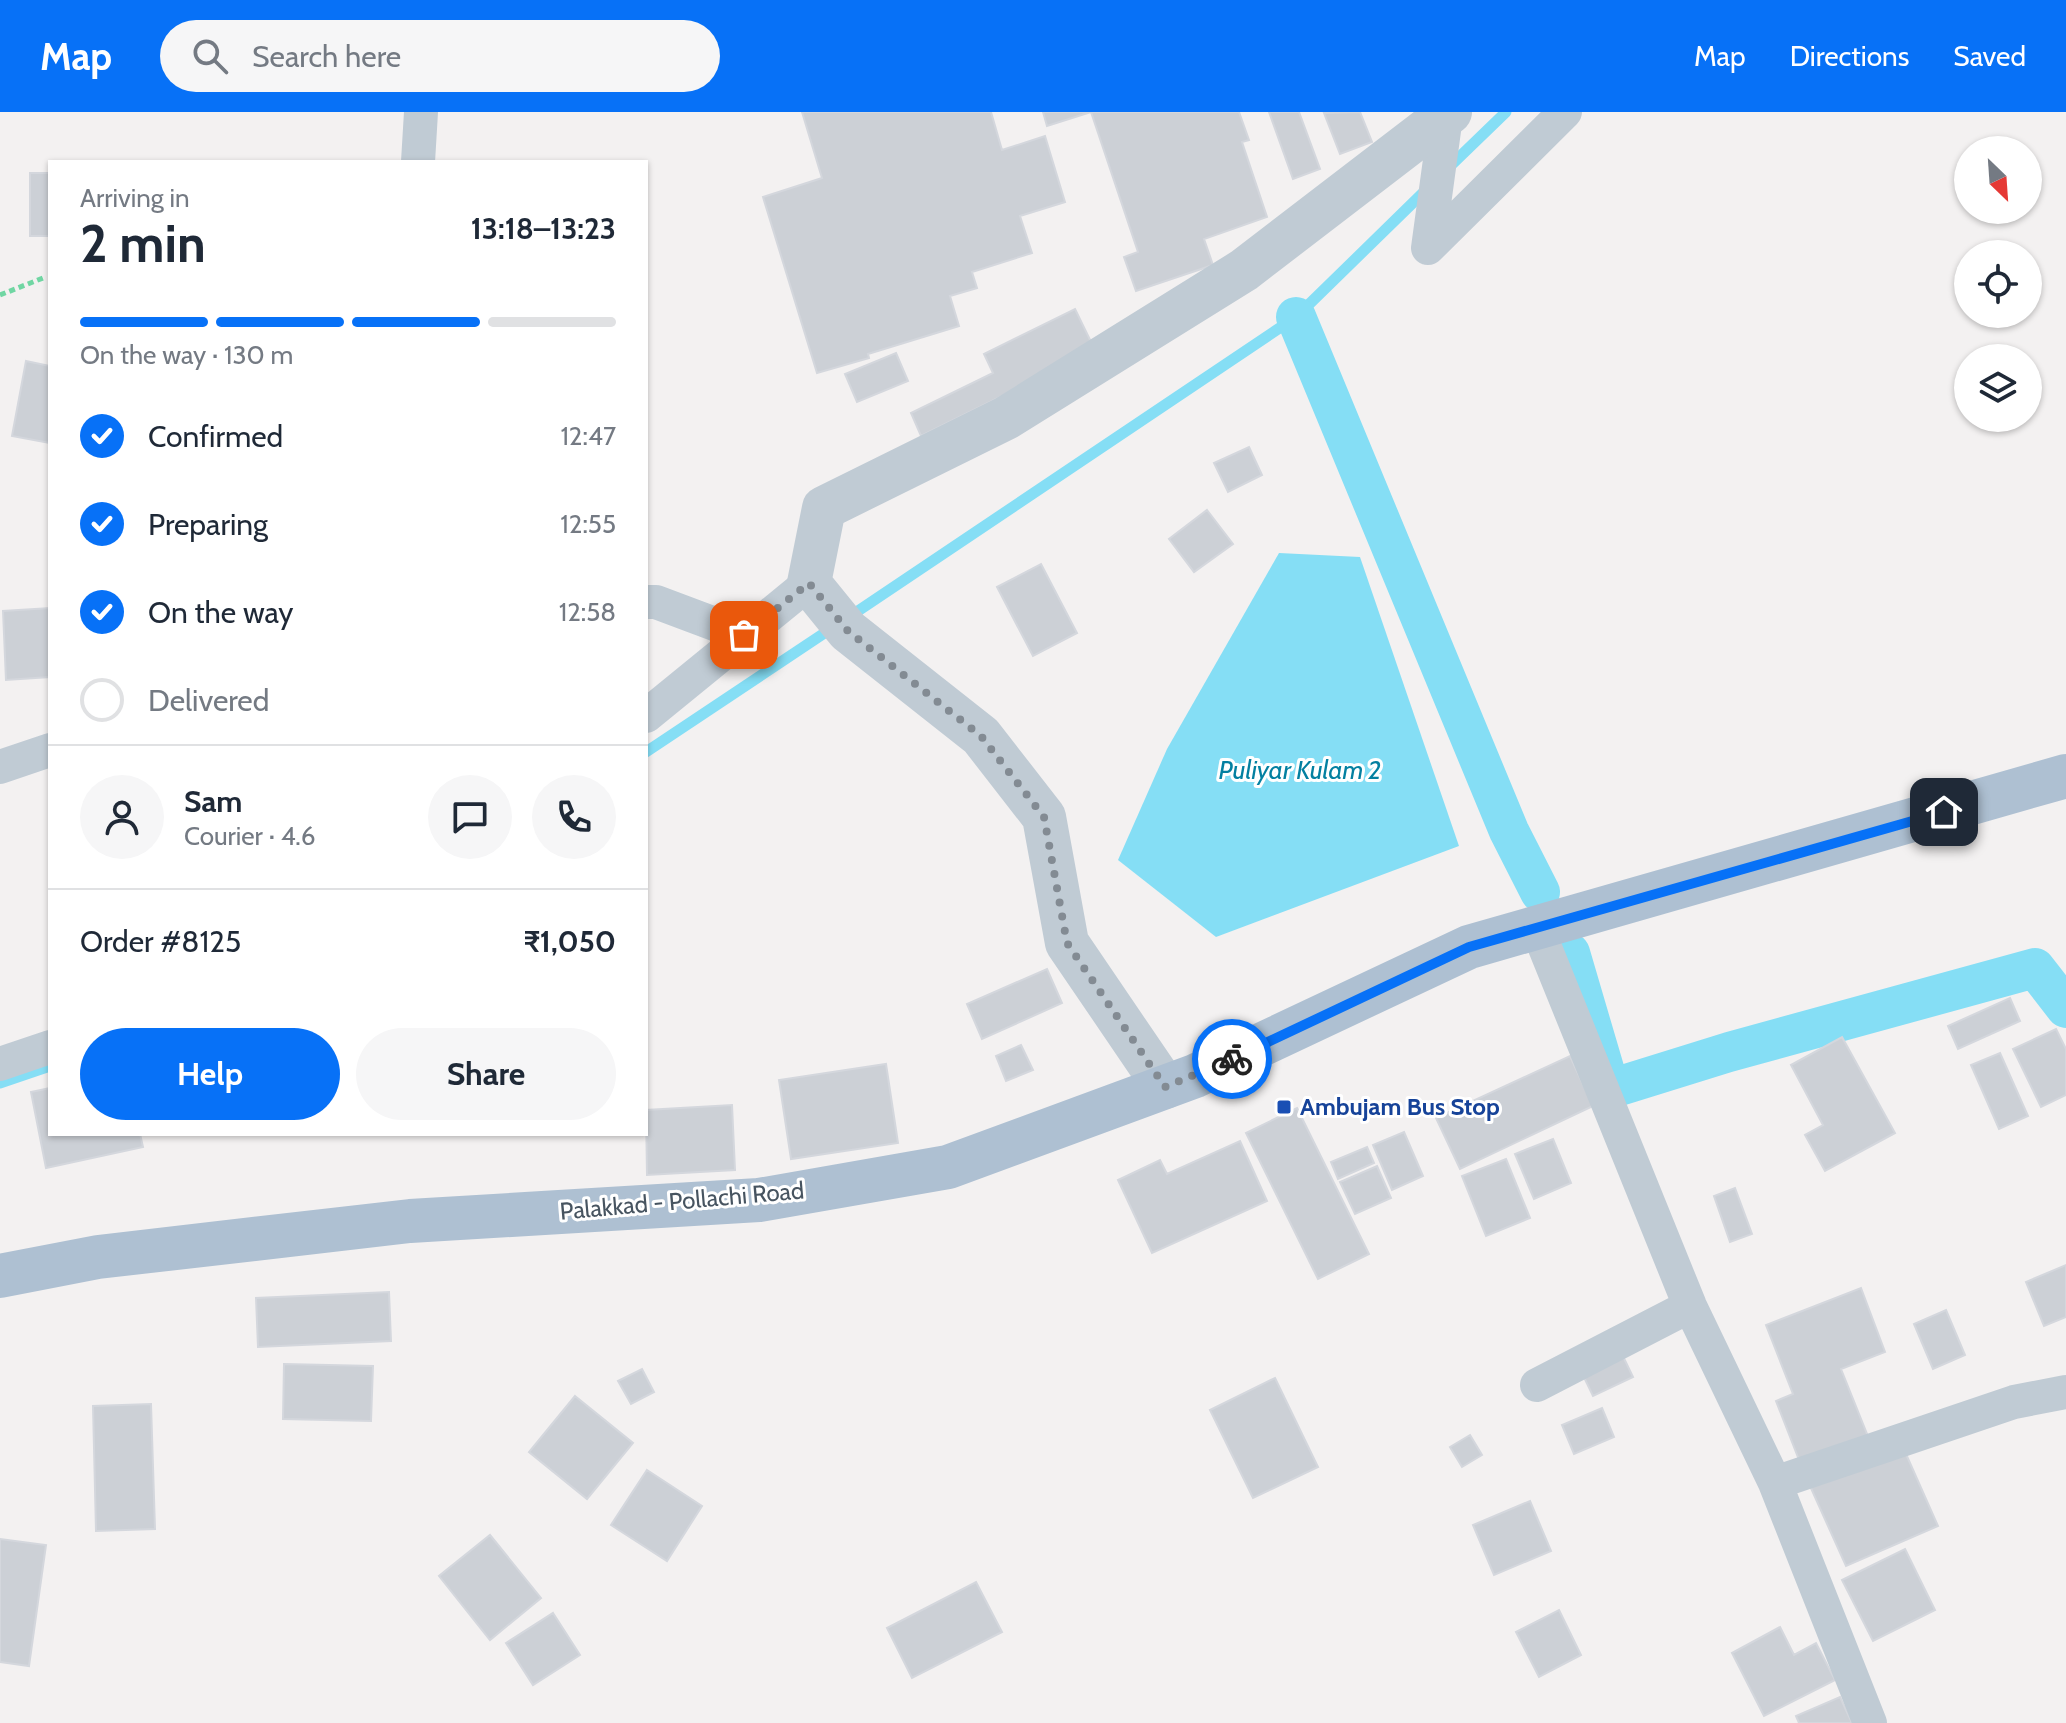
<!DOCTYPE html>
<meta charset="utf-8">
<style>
body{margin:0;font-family:Cabin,sans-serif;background:#f6f6f7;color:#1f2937;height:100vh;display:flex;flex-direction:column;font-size:30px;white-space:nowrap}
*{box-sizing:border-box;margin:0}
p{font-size:26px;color:#747a83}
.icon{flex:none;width:44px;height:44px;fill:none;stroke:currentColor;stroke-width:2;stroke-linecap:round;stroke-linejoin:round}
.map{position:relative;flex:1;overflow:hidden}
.drawer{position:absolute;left:48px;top:48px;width:600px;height:976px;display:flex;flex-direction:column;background:#fff;border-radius:0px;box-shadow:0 2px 6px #0004}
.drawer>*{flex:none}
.needle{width:52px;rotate:155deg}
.controls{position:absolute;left:1954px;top:24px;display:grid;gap:16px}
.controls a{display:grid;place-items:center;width:88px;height:88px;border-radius:50%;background:#fff;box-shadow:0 2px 6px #0004;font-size:40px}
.pin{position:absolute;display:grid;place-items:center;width:68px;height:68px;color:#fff;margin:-34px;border-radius:16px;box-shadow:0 4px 12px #0006}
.courier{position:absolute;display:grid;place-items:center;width:80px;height:80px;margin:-40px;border:6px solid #0771f7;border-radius:50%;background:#fff;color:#222;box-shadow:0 2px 10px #0007}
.headline em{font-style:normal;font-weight:700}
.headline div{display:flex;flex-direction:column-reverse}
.headline{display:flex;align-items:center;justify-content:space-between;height:136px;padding:0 32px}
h1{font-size:52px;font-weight:700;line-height:60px}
.bar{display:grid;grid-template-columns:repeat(4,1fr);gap:12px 8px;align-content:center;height:96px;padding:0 32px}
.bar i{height:10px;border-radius:6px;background:#e0e1e3}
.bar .active{background:#0771f7}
.bar p{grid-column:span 4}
.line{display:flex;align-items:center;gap:20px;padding:0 32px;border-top:2px solid #e0e1e3}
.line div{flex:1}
.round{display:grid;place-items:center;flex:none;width:84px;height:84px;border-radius:42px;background:#f6f6f7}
ol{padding:0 32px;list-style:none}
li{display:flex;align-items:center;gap:24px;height:88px}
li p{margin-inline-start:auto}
li .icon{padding:8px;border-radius:50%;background:#0771f7;color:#fff;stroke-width:4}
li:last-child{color:#747a83}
li i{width:44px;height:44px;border:4px solid #e0e1e3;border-radius:50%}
.action{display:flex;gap:16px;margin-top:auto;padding:16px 32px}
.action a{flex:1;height:92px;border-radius:48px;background:#0771f7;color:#fff;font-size:32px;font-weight:700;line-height:92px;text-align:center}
.action a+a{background:#f6f6f7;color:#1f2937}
header{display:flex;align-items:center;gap:48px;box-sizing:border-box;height:112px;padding:0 40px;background:#0771f7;color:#fff}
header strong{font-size:38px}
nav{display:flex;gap:44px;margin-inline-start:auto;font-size:28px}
.search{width:560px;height:72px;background:#f6f6f7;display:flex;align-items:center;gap:20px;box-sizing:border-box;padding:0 28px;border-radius:44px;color:#747a83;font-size:30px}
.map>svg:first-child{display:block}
</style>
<header>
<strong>Map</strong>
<div class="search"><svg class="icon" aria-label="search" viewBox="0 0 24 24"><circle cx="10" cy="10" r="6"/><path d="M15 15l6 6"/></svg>Search here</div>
<nav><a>Map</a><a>Directions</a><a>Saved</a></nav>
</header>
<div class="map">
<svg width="2066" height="1611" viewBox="0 0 2066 1611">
<rect width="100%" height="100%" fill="#f3f1f1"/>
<!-- water -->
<path fill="#85def5" d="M1279,441l81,4 99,289 -243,91 -98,-77 49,-111z"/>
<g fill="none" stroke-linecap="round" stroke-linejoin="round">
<!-- stream -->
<path stroke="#85def5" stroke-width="11" d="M1446,58l60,-58
M849,505l447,-300 132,-129
M646,640l189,-126
M0,971l50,-17"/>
<!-- canal -->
<path stroke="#85def5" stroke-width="40" d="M1296,205l213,514 31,61
M1570,841l40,136 119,-37 306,-84 31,40"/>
</g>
<!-- building -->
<path fill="#ccd0d6" stroke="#d4d7dd" stroke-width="2" d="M802,0h189l11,38 43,-14 20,66 -45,14 12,37 -60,19 5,16 -27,8 9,30 -91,28 1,4 -52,15 -54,-176 59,-19z
M1043,0h196l10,28 -7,2 25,75 -63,22 9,26 -77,26 -12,-34 14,-5 -47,-140 -44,14z
M1269,0h30l21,57 -27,10z
M1360,0l12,30 -32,12 -16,-41z
M30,61h20v63h-20z
M1075,197l20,41 -174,86 -10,-23 82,-40 -9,-19z
M896,241l12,28 -51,21 -12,-28z
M26,249l24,5v77l-38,-7z
M1249,335l13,28 -34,17 -14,-29z
M1207,398l26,34 -39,28 -25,-33z
M1041,452l36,69 -44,23 -36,-69z
M50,496v69l-44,3 -3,-69z
M1047,857l15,34 -80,36 -15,-35z
M2010,886l10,23 -62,28 -10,-23z
M2056,917l10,20v46l-25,12 -28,-58z
M1842,925l53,96 -70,38 -20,-36 18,-10 -32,-60z
M1021,933l12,25 -27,11 -10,-25z
M2000,941l28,63 -29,13 -28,-64z
M1570,944l23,50 -133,63 -24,-51z
M886,952l12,79 -107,16 -12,-79z
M50,976v46h90l3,13 -97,21 -15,-76z
M732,993l3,65 -88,5 -1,-65z
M1297,996l72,146 -51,25 -72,-146z
M1404,1020l19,44 -31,14 -19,-45z
M1553,1027l18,44 -37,16 -19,-45z
M1240,1029l27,60 -115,52 -34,-73 42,-20 7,14z
M1367,1035l7,16 -36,16 -7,-17z
M1506,1047l24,59 -44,18 -24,-60z
M1377,1054l14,32 -36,16 -15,-32z
M1735,1076l17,46 -22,8 -16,-46z
M2066,1153v52l-22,9 -18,-44z
M1861,1176l24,64 -44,17 28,70 -68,26 -25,-64 17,-7 -27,-69z
M389,1180l2,49 -133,6 -2,-49z
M1946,1198l19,45 -32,14 -19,-45z
M1620,1238l13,27 -40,19 -13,-27z
M284,1252l89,2 -2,55 -88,-2z
M642,1257l12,23 -23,12 -13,-23z
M1275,1266l43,89 -65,31 -43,-88z
M575,1284l58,47 -46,56 -58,-47z
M151,1292l4,125 -59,2 -3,-125z
M1602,1296l12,29 -40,17 -12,-29z
M1470,1323l12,20 -20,12 -12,-20z
M1902,1333l36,81 -92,40 -36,-80z
M647,1358l55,36 -35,55 -56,-36z
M1530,1389l21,50 -57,24 -21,-50z
M490,1423l51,63 -51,42 -51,-64z
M0,1427l46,6 -17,121 -29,-4z
M1905,1437l30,61 -62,31 -31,-61z
M976,1470l26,50 -90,46 -25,-50z
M1559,1498l22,45 -42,22 -23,-45z
M553,1501l27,42 -47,30 -27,-42z
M1780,1515l14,28 22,-12 19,37 -71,36 -32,-63z
M1840,1585l12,26h-53l-3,-7z"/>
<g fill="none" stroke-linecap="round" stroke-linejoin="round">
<!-- path -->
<path stroke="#70d6a3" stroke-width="5" stroke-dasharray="6 4" stroke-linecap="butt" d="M0,183l43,-17"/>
<!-- minor -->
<path stroke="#c0cbd4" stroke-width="34" d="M418,50l3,-50
M1428,136l137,-136
M1428,136l18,-132
M646,490h10l88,33
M646,604l163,-133
M0,655l50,-17
M1537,816l153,378 85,177 95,240
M0,952l50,-17
M1537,1273l153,-79
M1775,1371l239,-81 52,-10"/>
<!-- tertiary -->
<path stroke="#c0cbd4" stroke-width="44" d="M1165,975l-98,-144 -23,-126 -63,-81 -133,-105 -39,-48 15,-75 182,-90 238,-148 206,-158"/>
<!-- primary -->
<path stroke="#aec0d2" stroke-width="44" d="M0,1164l98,-19 312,-36 349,-21 189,-33 247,-91 274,-129 597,-171"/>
</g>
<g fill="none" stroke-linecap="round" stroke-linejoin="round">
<!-- done -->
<path stroke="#838b93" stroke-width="8" stroke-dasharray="0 14.4" d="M744,523l65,-52 39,48 133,105 63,81 23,126 98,144 67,-28"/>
<!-- route -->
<path stroke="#0771f7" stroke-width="10" d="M1232,947l237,-112 475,-135"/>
</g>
<!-- markers -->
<rect fill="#1a4fb4" stroke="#fff" stroke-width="3" x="1276" y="987" width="16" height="16" rx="4"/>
<g text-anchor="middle" stroke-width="6" stroke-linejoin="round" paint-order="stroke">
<!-- transit labels -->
<g font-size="24" font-weight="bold" fill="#164399" stroke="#fff" text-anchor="start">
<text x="1300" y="1003">Ambujam Bus Stop</text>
</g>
<!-- street labels -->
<g font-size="24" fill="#475460" stroke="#fff">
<text transform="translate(682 1089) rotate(-5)" y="8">Palakkad - Pollachi Road</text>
</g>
<!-- water labels -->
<g font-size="26" font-style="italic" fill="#0380a1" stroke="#fff">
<text x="1300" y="667">Puliyar Kulam 2</text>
</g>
</g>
</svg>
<div class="controls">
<a><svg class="needle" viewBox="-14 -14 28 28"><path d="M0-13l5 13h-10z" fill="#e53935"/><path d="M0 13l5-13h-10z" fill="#747a83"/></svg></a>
<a><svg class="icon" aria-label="locate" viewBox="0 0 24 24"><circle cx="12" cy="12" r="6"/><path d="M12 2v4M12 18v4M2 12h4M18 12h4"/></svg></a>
<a><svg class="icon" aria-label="layers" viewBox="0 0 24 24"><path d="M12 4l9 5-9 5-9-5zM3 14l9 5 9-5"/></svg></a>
</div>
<div class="pin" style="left:744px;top:523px;background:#ea580c"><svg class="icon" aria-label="bag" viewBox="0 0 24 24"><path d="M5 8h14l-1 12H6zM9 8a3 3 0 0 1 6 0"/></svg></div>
<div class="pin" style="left:1944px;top:700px;background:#1f2937"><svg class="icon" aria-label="home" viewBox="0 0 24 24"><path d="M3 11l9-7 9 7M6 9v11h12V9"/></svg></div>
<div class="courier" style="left:1232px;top:947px"><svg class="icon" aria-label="bike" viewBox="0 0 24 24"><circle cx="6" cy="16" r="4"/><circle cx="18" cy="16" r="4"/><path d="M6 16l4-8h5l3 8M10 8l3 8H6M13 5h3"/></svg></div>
<section class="drawer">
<div class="headline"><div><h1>2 min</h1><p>Arriving in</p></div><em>13:18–13:23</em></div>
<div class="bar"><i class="active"></i><i class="active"></i><i class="active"></i><i></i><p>On the way · 130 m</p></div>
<ol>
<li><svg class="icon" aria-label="check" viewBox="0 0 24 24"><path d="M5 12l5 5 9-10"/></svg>Confirmed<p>12:47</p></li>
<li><svg class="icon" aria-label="check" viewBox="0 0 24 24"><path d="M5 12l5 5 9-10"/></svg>Preparing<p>12:55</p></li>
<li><svg class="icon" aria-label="check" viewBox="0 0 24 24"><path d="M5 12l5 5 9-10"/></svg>On the way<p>12:58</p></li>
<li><i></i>Delivered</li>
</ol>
<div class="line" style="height:144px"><a class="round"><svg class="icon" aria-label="person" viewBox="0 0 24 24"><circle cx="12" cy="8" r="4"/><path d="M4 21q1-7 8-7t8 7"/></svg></a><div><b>Sam</b><p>Courier · 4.6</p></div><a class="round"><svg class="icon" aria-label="chat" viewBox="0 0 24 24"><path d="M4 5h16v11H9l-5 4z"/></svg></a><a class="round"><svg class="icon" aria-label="phone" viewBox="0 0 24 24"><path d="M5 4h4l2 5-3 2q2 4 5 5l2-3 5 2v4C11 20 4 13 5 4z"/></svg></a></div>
<div class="line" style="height:104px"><div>Order #8125</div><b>₹1,050</b></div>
<div class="action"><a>Help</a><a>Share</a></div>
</section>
</div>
